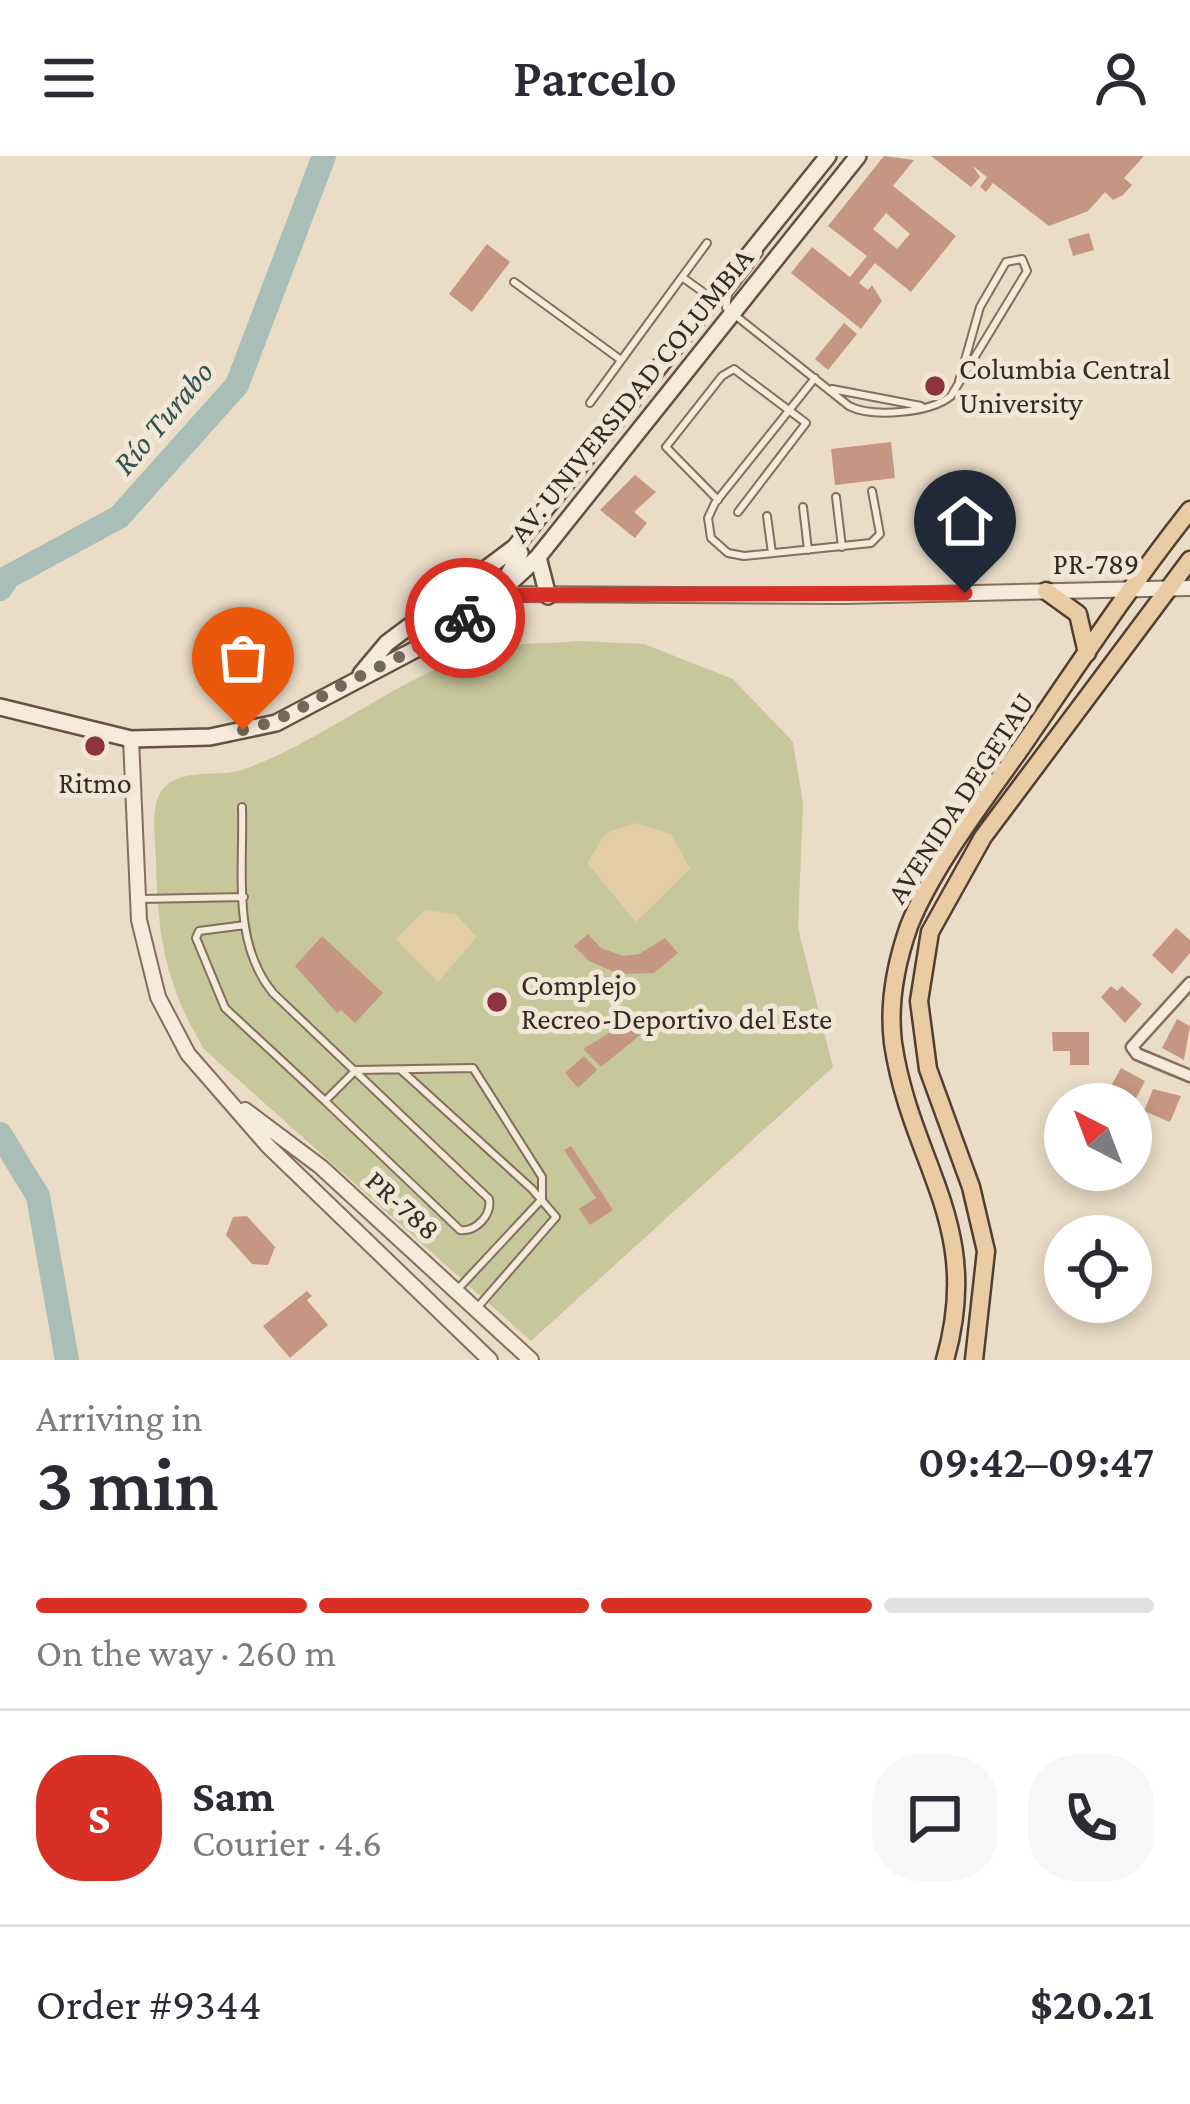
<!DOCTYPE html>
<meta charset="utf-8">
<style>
body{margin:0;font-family:"Crimson Pro",serif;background:#f7f7f7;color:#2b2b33;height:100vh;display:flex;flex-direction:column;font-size:45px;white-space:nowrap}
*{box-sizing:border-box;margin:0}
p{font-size:39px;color:#7c7c81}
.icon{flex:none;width:66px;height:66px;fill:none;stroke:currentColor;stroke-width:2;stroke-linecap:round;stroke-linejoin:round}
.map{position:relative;height:1204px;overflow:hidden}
.details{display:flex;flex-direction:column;background:#fff;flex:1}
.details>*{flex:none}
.needle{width:78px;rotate:318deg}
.controls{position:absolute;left:1044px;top:927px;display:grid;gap:24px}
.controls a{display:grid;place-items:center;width:108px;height:108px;border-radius:50%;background:#fff;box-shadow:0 6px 18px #0003;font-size:60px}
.pin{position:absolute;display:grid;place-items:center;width:102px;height:102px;color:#fff;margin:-123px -51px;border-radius:50% 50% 50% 0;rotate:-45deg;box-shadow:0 0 12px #0007}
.pin .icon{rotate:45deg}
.courier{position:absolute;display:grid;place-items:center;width:120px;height:120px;margin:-60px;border:9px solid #d93025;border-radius:50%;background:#fff;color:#222;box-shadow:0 3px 15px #0007}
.headline em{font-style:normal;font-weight:600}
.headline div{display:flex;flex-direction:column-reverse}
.headline{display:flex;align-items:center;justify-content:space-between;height:204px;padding:0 36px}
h1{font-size:78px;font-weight:600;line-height:90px}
.bar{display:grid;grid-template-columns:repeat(4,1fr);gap:18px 12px;align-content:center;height:144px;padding:0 36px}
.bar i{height:15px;border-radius:9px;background:#e1e1e2}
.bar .selected{background:#d93025}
.bar p{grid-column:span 4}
.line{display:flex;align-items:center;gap:30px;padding:0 36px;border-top:3px solid #e1e1e2}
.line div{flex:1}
.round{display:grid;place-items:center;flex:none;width:126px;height:126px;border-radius:48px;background:#f7f7f7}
header{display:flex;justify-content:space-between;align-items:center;height:156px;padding:0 36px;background:#fff;font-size:54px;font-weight:600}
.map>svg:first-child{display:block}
</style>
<header><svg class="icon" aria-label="menu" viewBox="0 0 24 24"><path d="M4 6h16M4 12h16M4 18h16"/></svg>Parcelo<svg class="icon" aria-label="person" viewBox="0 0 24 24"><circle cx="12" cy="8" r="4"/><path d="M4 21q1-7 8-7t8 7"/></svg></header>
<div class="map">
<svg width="1190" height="1204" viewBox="0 0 1190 1204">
<rect width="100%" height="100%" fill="#eadcc7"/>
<!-- green -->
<path fill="#c7c79c" d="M579,485l65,3 89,35 60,63 10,62 -5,124 35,139 -302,274 -327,-292c-39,-64 -47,-117 -48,-191 -1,-18 -5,-45 3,-63 14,-29 58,-17 83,-25 87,-31 158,-96 246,-120 28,-8 62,-6 91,-9z"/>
<!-- sand -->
<path fill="#e3cda7" d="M635,667l36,11 19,35 -54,53 -49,-59 19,-30z
M425,754l30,4 22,23 -39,45 -43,-43z"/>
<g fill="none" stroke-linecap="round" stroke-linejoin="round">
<!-- river -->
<path stroke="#a8beb6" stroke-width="24" d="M0,433l8,-12 111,-60 118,-132 87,-229
M0,978l38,62 29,164"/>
</g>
<!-- building -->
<path fill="#c59681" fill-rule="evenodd" d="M884,0l30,4 -21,26 63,50 -45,56 -36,-29 -16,20 9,7 4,-5 10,16 -21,28 -70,-56 21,-26 38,30 17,-21 -39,-30zM886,57l24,21 -13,15 -24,-20z
M931,0h213l-20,22 8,7 -9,10 -10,5 -8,-8 -17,19 -39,15 -56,-43 -7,9 -6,-5 7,-10 -14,-11 7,11 -9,10z
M1089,77l5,17 -21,6 -5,-17z
M487,88l23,18 -38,50 -23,-18z
M844,167l13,11 -29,36 -13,-11z
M891,286l4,36 -60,7 -4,-36z
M635,319l21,17 -22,20 13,11 -12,15 -35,-28z
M965,333l6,13 22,-11 9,18 -13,6 4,8 -27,15 -5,-10 -11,5 -8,-16 17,-9 -7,-13z
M1176,772l14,12v13l-18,21 -20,-19z
M588,778l13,14 22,8 16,-2 26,-16 13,15 -24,20 -35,1 -30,-13 -15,-15z
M322,780l61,57 -28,30 -14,-13 -4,3 -42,-47z
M1111,830l6,5 5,-5 20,18 -17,19 -24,-26z
M639,859l12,11 -50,41 -18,-18z
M1177,863l13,7 -6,34 -22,-12z
M1052,876h37v33h-19v-14h-17z
M584,900l13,14 -19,18 -13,-15z
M1121,912l24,13 -12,23 -27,-9z
M1153,933l28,7 -11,26 -26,-11z
M571,990l42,64 -23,15 -11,-16 17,-11 -32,-48z
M247,1060l28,31 -7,18 -16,-1 -26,-29 7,-18z
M307,1135l5,5 -5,4 21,25 -38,33 -27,-32z"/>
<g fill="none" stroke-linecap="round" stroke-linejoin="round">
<defs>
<path id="service" d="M707,87l-25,34 28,20
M759,97l-31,41 -2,14 123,98c24,12 81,7 102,-10l76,-125 -5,-12 -16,3 -26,45 -21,74
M514,126l107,78
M815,222l-100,125 -7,15 3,20 17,15 16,3 127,-13 9,-9 -8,-43
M832,233l89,17
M590,247l92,-126
M836,341l6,50
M718,344l-52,-53 56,-71 12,-7 72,54 -68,89
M803,351l5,43
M767,360l5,37
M242,651c2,62 -11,135 31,186l216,206c3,16 -13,33 -29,31l-135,-129 31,-31 117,-2 69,109v22l-85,91
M140,743l104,-2
M245,769l-46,6 -3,7 29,70 99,92
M401,914l131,119 24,28 -79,91"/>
<path id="minor" d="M1190,827l-58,64 5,7 53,22"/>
<path id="tertiary" d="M498,438l346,2 346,-8
M131,583l8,181 19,77 30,57 80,92 222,214
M245,954l76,57 210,193"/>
<path id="secondary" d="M538,401l10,39
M448,457l26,-16 24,-3 22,-41
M361,518l26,-31 128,-96 313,-391
M0,551l131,32 79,-2 66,-14 163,-86 59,-43 40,-37 320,-401"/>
<path id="primary" d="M1046,435l32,23 9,39
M945,1204c39,-136 -34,-195 -52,-317 -5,-40 3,-80 16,-117 23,-58 75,-126 112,-178 55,-80 108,-161 169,-238
M974,1204l12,-109 -15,-64 -43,-118 -9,-68 11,-69 53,-95 207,-277"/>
</defs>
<!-- service casing -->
<use href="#service" stroke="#846e5e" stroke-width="10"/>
<!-- minor casing -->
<use href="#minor" stroke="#846e5e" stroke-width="15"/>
<!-- tertiary casing -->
<use href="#tertiary" stroke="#846e5e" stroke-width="18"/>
<!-- secondary casing -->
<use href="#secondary" stroke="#665041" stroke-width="20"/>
<!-- primary casing -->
<use href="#primary" stroke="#533e32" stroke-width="21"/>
<!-- service -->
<use href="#service" stroke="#f6eada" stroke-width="6"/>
<!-- minor -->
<use href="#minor" stroke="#f6eada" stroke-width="10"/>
<!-- tertiary -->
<use href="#tertiary" stroke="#f6eada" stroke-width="14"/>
<!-- secondary -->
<use href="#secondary" stroke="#f6eada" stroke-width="15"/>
<!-- primary -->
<use href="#primary" stroke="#e9cca3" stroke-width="16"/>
</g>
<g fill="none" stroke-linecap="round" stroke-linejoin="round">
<!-- done -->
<path stroke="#75685b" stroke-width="12" stroke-dasharray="0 21.6" d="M243,574c43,-9 75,-33 113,-52 39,-19 74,-35 109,-60"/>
<!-- route -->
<path stroke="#d93025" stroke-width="15" d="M465,462l33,-23 467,-2"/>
</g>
<!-- markers -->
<g fill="#8d343e" stroke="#f2e7d6" stroke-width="4.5">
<circle cx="935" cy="230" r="12"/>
<circle cx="95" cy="590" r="12"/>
<circle cx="497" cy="846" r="12"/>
</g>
<g text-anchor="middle" stroke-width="10" stroke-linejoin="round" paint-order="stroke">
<!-- poi labels -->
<g font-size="30" fill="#362921" stroke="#f2e7d6" text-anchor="start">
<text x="959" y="223">Columbia Central<tspan x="959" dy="34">University</tspan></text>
<text x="95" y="637" text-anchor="middle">Ritmo</text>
<text x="521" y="839">Complejo<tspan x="521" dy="34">Recreo-Deportivo del Este</tspan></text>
</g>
<!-- street labels -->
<g font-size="30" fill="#362921" stroke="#f2e7d6">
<text transform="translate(631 239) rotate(-51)" y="10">AV. UNIVERSIDAD COLUMBIA</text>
<text x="1096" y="418">PR-789</text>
<text transform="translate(960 642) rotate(-57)" y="10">AVENIDA DEGETAU</text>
<text transform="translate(403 1049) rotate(42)" y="10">PR-788</text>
</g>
<!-- water labels -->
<g font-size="33" font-style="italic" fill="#31544e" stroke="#f2e7d6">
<text transform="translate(162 261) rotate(-50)" y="12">Río Turabo</text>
</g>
</g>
</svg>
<div class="controls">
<a><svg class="needle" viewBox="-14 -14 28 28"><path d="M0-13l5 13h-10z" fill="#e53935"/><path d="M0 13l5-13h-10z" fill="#7c7c81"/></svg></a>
<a><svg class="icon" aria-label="locate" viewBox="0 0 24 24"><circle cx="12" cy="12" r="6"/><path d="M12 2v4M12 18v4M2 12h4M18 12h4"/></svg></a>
</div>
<div class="pin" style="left:243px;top:574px;background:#ea580c"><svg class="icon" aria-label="bag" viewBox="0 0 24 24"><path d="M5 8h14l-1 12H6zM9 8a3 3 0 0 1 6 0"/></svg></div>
<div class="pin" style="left:965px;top:437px;background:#1f2937"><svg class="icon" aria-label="home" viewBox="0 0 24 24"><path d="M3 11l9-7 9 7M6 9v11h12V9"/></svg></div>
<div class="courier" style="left:465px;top:462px"><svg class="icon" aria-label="bike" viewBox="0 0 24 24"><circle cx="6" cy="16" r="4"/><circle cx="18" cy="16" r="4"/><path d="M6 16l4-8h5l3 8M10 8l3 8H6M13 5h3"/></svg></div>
</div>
<section class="details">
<div class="headline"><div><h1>3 min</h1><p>Arriving in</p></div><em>09:42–09:47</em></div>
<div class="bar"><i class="selected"></i><i class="selected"></i><i class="selected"></i><i></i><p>On the way · 260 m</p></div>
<div class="line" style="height:216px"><b class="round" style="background:#d93025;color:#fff">S</b><div><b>Sam</b><p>Courier · 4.6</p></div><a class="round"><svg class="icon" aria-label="chat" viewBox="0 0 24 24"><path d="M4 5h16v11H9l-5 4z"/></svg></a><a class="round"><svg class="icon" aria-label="phone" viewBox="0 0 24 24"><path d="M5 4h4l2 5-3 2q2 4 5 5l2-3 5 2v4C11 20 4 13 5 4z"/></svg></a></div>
<div class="line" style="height:156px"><div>Order #9344</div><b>$20.21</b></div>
</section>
